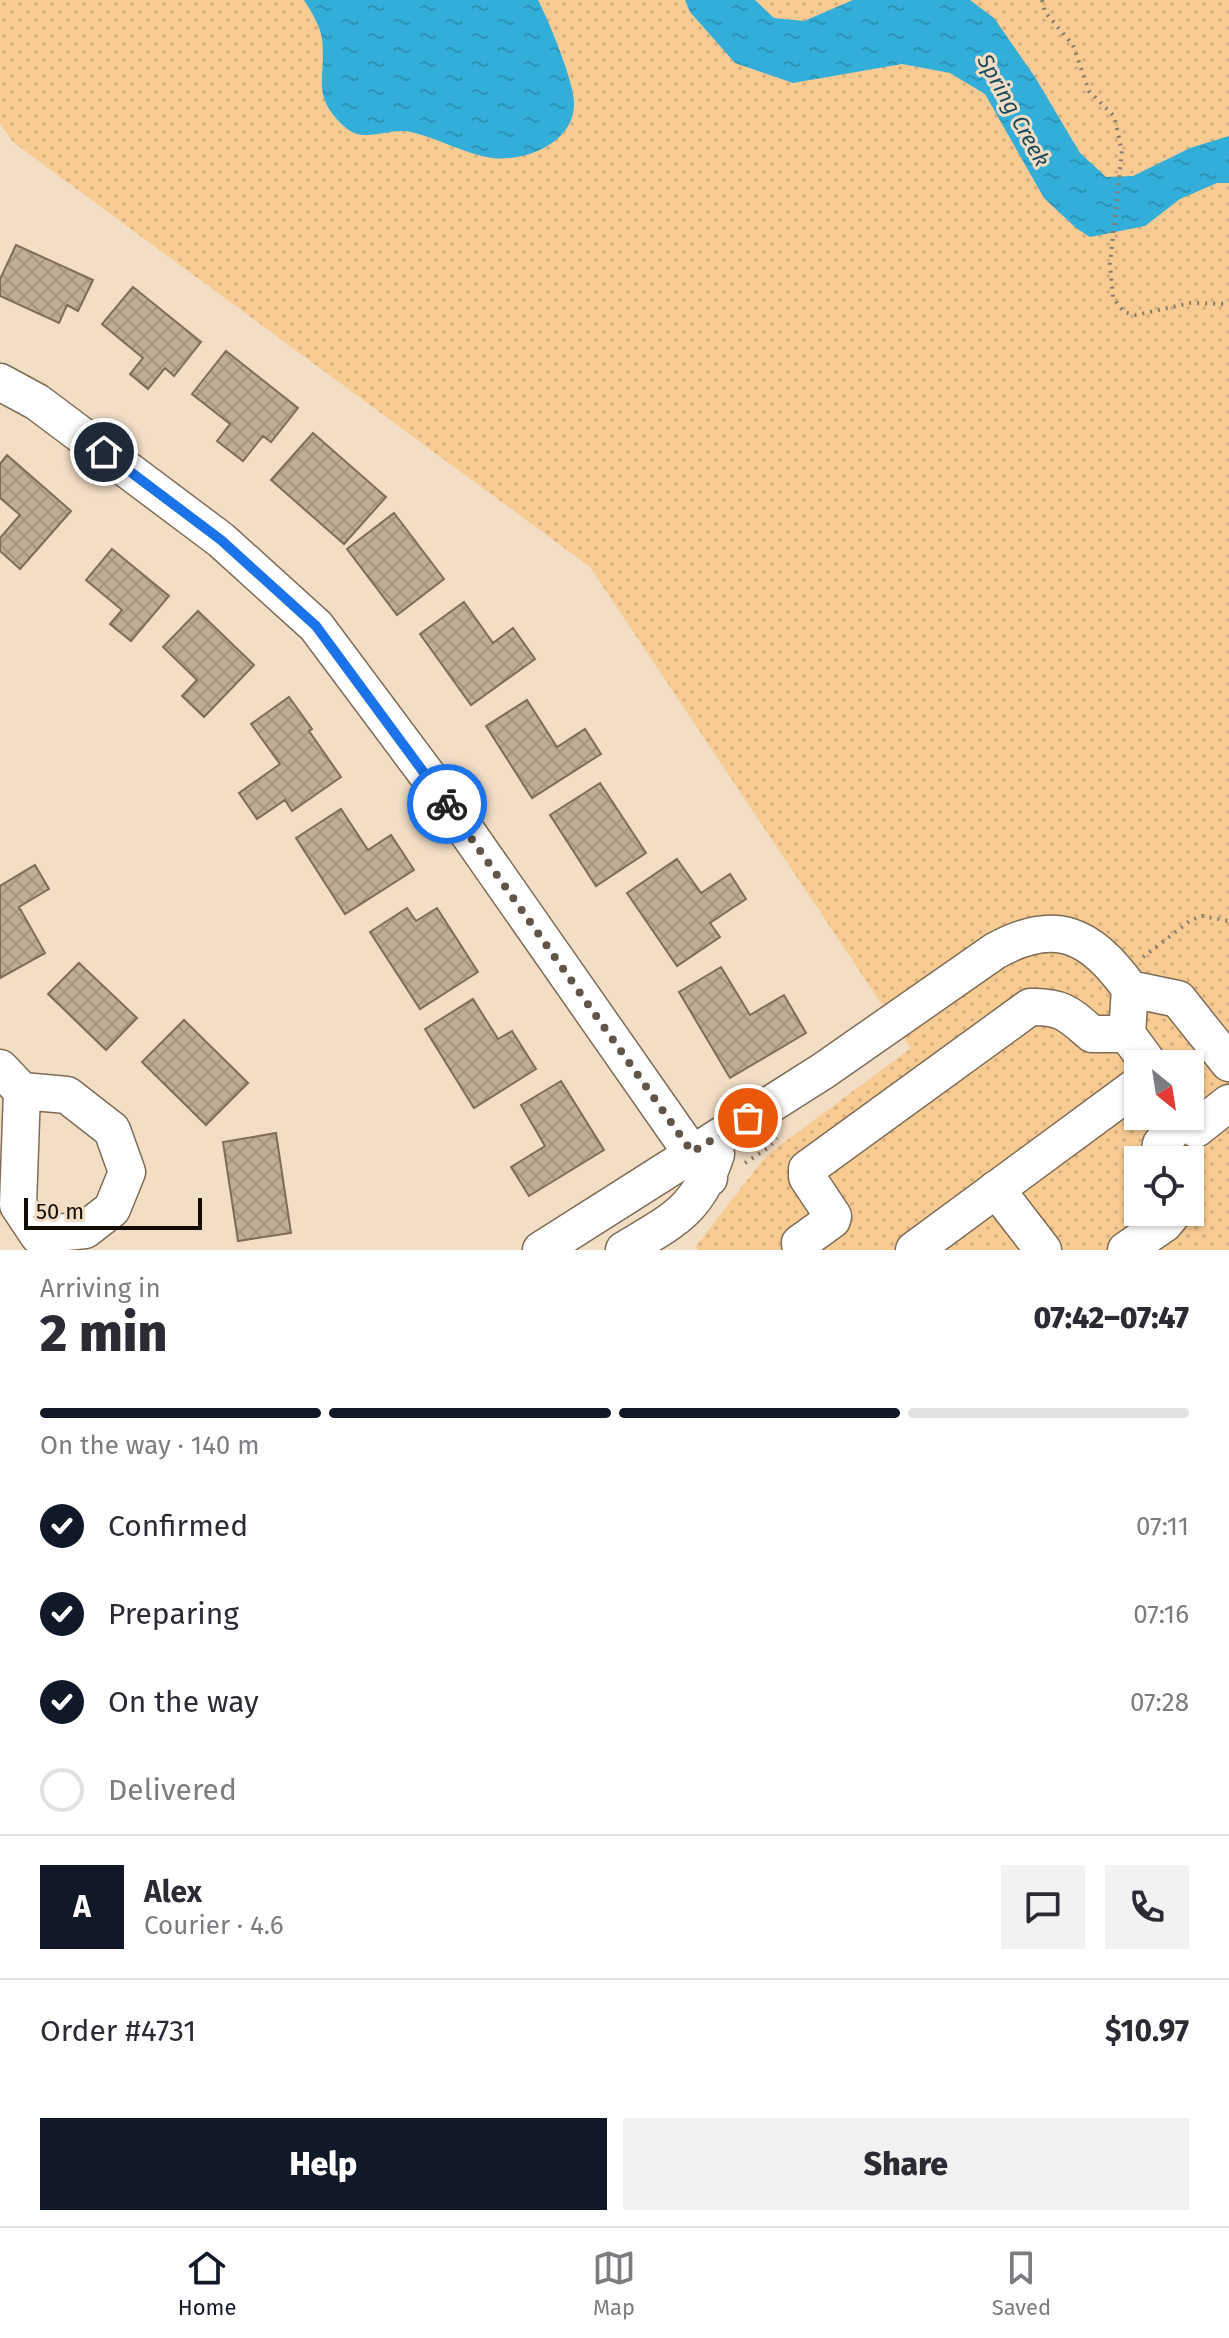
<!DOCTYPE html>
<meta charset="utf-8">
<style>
body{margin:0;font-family:"Fira Sans",sans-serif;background:#f2f2f3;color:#2b2b33;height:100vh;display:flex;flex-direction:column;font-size:30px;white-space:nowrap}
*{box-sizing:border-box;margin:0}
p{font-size:26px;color:#7c7c81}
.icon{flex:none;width:44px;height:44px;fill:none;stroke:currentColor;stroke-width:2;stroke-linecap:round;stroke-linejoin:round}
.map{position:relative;height:1250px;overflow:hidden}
.details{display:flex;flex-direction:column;background:#fff;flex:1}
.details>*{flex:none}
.needle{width:52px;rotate:150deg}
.fabs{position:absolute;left:1124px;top:1050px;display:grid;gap:16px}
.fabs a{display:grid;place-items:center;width:80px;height:80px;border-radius:0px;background:#fff;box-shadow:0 2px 6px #0004;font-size:40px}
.scale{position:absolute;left:24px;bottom:20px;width:178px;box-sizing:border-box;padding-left:8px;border:4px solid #130c05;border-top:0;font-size:22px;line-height:28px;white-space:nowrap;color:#130c05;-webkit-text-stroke:6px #f2ddc5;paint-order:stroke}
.pin{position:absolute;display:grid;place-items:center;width:68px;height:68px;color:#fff;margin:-34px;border:4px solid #fff;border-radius:50%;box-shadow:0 2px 8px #0007}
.courier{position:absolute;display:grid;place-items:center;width:80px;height:80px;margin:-40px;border:6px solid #1a73e8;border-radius:50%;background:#fff;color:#222;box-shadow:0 2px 10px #0007}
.headline em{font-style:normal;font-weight:800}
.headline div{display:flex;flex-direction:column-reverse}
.headline{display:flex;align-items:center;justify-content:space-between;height:136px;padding:0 40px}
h1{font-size:52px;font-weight:800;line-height:60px}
.bar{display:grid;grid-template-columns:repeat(4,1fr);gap:12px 8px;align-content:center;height:96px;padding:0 40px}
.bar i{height:10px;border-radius:6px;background:#e1e1e2}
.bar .selected{background:#111827}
.bar p{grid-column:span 4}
.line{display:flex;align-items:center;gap:20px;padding:0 40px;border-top:2px solid #e1e1e2}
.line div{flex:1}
.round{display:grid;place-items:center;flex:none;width:84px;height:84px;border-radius:0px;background:#f2f2f3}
ol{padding:0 40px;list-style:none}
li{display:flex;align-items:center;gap:24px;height:88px}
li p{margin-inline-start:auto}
li .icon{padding:8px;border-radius:50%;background:#111827;color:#fff;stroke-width:4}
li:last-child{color:#7c7c81}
li i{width:44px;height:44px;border:4px solid #e1e1e2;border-radius:50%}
.cta{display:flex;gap:16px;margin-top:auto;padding:16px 40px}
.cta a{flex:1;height:92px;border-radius:0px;background:#111827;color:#fff;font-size:32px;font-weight:800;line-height:92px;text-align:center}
.cta a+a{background:#f2f2f3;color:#2b2b33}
.menu{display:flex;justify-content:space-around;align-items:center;height:112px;border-top:2px solid #e1e1e2;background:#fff;font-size:22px;color:#7c7c81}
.menu a{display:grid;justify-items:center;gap:4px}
.menu .selected{color:#111827}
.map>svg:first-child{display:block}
</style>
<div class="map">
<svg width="1229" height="1250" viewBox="0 0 1229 1250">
<defs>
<pattern id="grass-dots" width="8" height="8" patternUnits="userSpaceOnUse" patternTransform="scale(2)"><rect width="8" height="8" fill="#f8cb93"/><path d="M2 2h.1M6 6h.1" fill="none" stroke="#d4ad7d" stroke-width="1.8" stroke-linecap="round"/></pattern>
<pattern id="water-ripples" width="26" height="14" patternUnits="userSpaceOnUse" patternTransform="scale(2)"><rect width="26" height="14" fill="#32aed9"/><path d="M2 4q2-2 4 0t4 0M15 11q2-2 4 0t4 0" fill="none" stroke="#2b94b9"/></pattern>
<pattern id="building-cross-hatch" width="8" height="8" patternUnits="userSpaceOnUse" patternTransform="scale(2)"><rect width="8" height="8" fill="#c1ad95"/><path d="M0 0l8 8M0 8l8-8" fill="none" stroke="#a5947f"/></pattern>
</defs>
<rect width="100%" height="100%" fill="#f2ddc5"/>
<!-- grass -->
<path fill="url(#grass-dots)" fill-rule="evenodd" d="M0,0h1229v1250h-531l-2,-4 71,-91 144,-107 -321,-481 -577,-425 -13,-19zM1138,1064h52v52h-52zM1138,1160h52v52h-52z"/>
<!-- water -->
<path fill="url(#water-ripples)" d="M304,0h234c10,19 37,84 36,104 0,39 -49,58 -82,54 -28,-4 -54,-20 -81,-26 -21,-5 -47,12 -65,-4 -37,-32 -19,-51 -24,-89 -2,-14 -11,-28 -18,-39z
M685,0h70l19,18 30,3 49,-21h117l24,18 41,59 45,76 26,24 27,-1 57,-28 39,-12v47h-12l-37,16 -35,27 -55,11 -14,-9 -32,-30 -59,-104 -35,-21 -48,-9 -109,19 -58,-20 -45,-51z"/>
<!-- building -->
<path fill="url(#building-cross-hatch)" stroke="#7f6d57" stroke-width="2" d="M16,245l77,35 -15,31 -11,-6 -8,18 -59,-27v-17z
M133,287l68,55 -27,34 -9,-8 -17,21 -18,-15 13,-16 -41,-34z
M226,351l72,57 -27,34 -8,-6 -20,25 -26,-20 13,-17 -38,-30z
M313,433l73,64 -42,47 -73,-64z
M7,455l64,56 -51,58 -20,-18v-13l20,-23 -20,-17v-34z
M394,513l50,66 -47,36 -50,-66z
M112,549l57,47 -38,45 -21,-17 12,-14 -36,-30z
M464,602l29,41 20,-15 22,31 -64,46 -51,-71z
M198,611l56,54 -50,52 -22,-21 15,-16 -34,-33z
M289,697l23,32 -3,2 32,46 -49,34 -7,-11 -28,19 -18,-26 41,-29 -29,-40z
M527,700l30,47 28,-18 16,25 -69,44 -46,-72z
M600,783l46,70 -50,33 -46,-71z
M341,809l27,41 23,-15 23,35 -69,44 -49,-76z
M677,859l24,34 29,-19 16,25 -36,24 10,14 -43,29 -50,-73z
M35,865l14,24 -30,18 26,46 -45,25v-92z
M407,908l9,13 21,-13 41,64 -58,37 -50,-77z
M79,963l58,55 -31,32 -58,-56z
M721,967l29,48 34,-20 22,38 -76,45 -51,-86z
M473,999l25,40 14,-8 24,38 -62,39 -49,-79z
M184,1020l64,63 -42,42 -64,-63z
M561,1081l43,69 -75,46 -18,-29 34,-21 -24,-41z
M276,1133l15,100 -53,8 -15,-99z"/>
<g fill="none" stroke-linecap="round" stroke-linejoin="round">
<defs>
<path id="minor" d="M0,382l37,20 184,138 95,86 112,150 281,402
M1130,989l48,10 51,64
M0,1068l22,23 45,4 45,35 15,42 -15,37 -27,21 -47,5 -20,-30 4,-114
M1187,1116l9,13 33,-26
M1158,1160l3,-16 24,-28
M996,1189l47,61
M541,1250l282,-179 172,-120c61,-34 97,-16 135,38l-3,45 22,30
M624,1250c48,-29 74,-39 92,-96
M801,1250l-1,-7 32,-23 1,-4 -26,-39v-8l223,-162c32,-1 39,7 62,27h35
M914,1250l224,-165
M1126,1250l38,-26 10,-12"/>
</defs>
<!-- minor casing -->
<use href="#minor" stroke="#7e6c56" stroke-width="39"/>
<!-- path -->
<path stroke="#897a6a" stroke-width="4" stroke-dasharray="2 6" stroke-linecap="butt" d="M1042,0l3,12 28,33 16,46 25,25 8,35 -12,113 3,34 11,14 12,3 54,-12 39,1
M1143,957l48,-37 11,-4 27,5
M745,1163l23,-15 9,-10"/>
<!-- minor -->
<use href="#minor" stroke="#fff" stroke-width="36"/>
</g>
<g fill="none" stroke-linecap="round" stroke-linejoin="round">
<!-- done -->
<path stroke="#615548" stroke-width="8" stroke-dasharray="0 14.4" d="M447,804l245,348 56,-34"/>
<!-- route -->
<path stroke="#1a73e8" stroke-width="10" d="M104,452l117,88 95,86 131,178"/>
</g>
<g text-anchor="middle" stroke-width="6" stroke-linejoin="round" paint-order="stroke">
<!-- water labels -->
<g font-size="22" font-style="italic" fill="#194a5c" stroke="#f2ddc5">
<text transform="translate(1014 110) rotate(61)" y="8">Spring Creek</text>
</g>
</g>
</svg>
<div class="fabs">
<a><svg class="needle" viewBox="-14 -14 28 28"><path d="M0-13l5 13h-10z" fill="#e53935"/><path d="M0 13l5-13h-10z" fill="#7c7c81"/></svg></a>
<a><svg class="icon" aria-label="locate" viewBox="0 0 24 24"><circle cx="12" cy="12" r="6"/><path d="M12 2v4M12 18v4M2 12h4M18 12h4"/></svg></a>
</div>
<div class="scale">50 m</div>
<div class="pin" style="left:748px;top:1118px;background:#ea580c"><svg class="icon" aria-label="bag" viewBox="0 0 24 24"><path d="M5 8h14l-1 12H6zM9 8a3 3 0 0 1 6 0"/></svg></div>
<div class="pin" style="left:104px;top:452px;background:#1f2937"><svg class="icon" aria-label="home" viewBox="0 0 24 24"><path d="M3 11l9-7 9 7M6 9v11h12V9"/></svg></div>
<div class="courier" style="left:447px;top:804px"><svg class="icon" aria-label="bike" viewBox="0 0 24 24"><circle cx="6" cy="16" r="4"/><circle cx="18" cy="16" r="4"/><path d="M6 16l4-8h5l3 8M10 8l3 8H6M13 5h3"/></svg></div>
</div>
<section class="details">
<div class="headline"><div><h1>2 min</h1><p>Arriving in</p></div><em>07:42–07:47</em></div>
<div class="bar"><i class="selected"></i><i class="selected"></i><i class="selected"></i><i></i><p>On the way · 140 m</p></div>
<ol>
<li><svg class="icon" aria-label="check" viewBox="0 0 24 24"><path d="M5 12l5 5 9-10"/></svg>Confirmed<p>07:11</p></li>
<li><svg class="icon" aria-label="check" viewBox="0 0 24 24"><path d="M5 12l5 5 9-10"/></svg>Preparing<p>07:16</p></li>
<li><svg class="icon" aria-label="check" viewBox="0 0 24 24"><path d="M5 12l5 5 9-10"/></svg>On the way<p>07:28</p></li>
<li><i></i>Delivered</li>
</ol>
<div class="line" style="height:144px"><b class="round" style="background:#111827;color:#fff">A</b><div><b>Alex</b><p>Courier · 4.6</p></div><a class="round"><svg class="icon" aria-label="chat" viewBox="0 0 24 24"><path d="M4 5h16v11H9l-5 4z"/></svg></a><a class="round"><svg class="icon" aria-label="phone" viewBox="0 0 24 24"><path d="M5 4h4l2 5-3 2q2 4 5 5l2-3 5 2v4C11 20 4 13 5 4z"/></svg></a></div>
<div class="line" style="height:104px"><div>Order #4731</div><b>$10.97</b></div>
<div class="cta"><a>Help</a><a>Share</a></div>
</section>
<nav class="menu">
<a class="selected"><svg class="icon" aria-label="home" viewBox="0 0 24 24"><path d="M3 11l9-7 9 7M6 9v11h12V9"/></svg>Home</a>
<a><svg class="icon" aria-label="map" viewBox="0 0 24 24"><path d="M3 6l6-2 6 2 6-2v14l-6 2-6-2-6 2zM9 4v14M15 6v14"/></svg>Map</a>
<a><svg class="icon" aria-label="saved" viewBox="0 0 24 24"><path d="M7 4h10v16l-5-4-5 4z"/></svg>Saved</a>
</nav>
